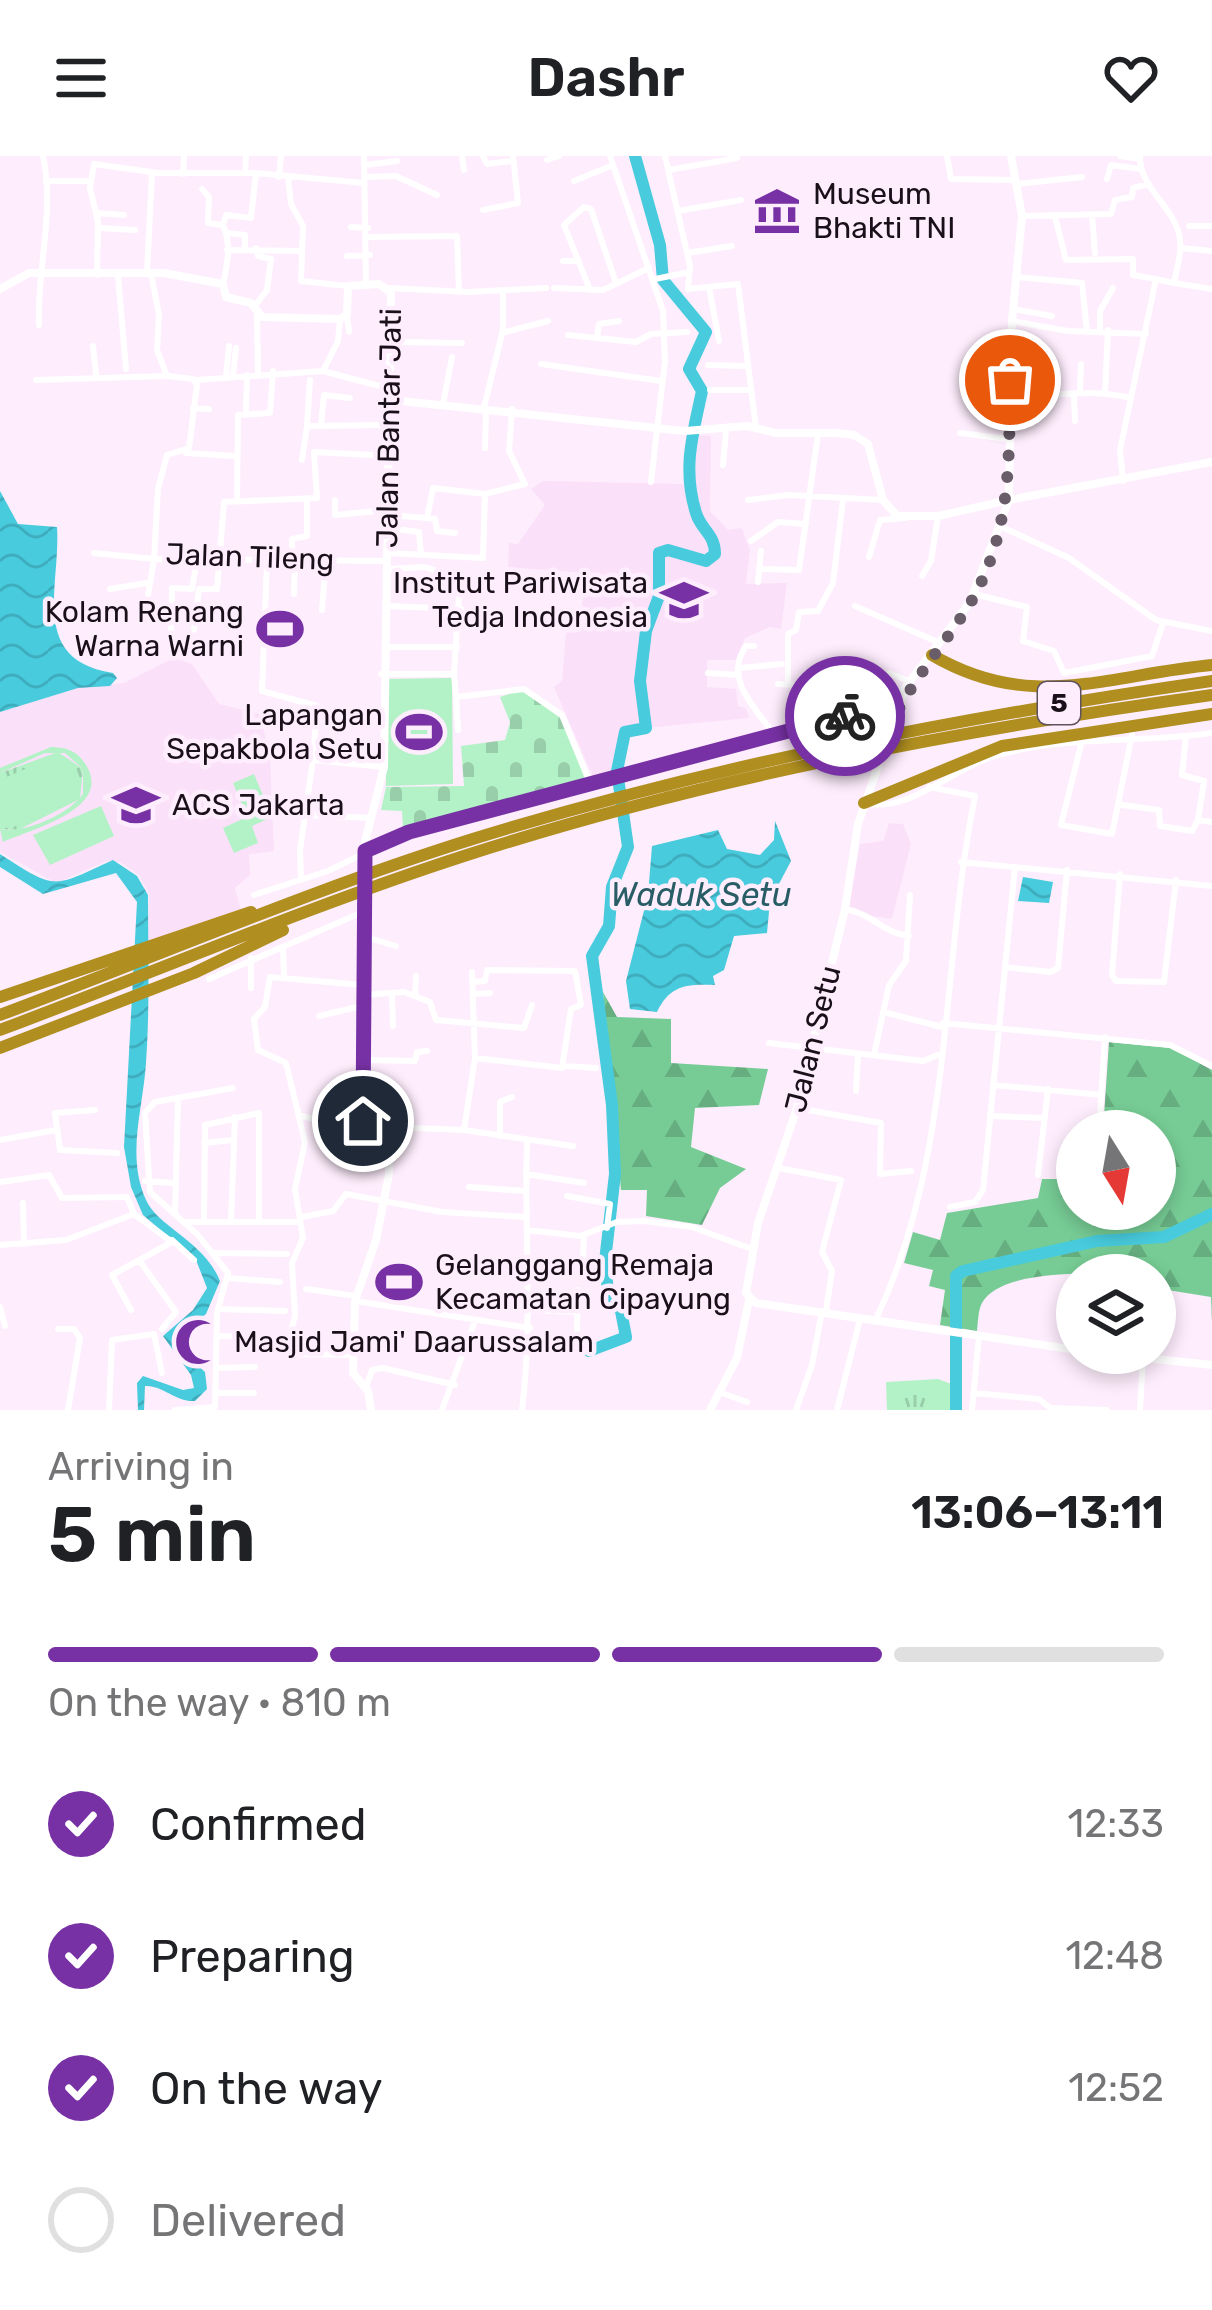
<!DOCTYPE html>
<meta charset="utf-8">
<style>
body{margin:0;font-family:Rubik,sans-serif;background:#f6f6f6;color:#202124;height:100vh;display:flex;flex-direction:column;font-size:45px;white-space:nowrap}
*{box-sizing:border-box;margin:0}
p{font-size:39px;color:#757577}
.icon{flex:none;width:66px;height:66px;fill:none;stroke:currentColor;stroke-width:2;stroke-linecap:round;stroke-linejoin:round}
.map{position:relative;height:1254px;overflow:hidden}
.side{display:flex;flex-direction:column;background:#fff;flex:1}
.side>*{flex:none}
.needle{width:78px;rotate:169deg}
.fabs{position:absolute;left:1056px;top:954px;display:grid;gap:24px}
.fabs a{display:grid;place-items:center;width:120px;height:120px;border-radius:50%;background:#fff;box-shadow:0 6px 18px #0003;font-size:60px}
.pin{position:absolute;display:grid;place-items:center;width:102px;height:102px;color:#fff;margin:-51px;border:6px solid #fff;border-radius:50%;box-shadow:0 3px 12px #0007}
.courier{position:absolute;display:grid;place-items:center;width:120px;height:120px;margin:-60px;border:9px solid #7731a4;border-radius:50%;background:#fff;color:#222;box-shadow:0 3px 15px #0007}
.overview em{font-style:normal;font-weight:600}
.overview div{display:flex;flex-direction:column-reverse}
.overview{display:flex;align-items:center;justify-content:space-between;height:204px;padding:0 48px}
h1{font-size:78px;font-weight:600;line-height:90px}
.bar{display:grid;grid-template-columns:repeat(4,1fr);gap:18px 12px;align-content:center;height:144px;padding:0 48px}
.bar i{height:15px;border-radius:9px;background:#e0e0e0}
.bar .active{background:#7731a4}
.bar p{grid-column:span 4}
ol{padding:0 48px;list-style:none}
li{display:flex;align-items:center;gap:36px;height:132px}
li p{margin-inline-start:auto}
li .icon{padding:12px;border-radius:50%;background:#7731a4;color:#fff;stroke-width:4}
li:last-child{color:#757577}
li i{width:66px;height:66px;border:6px solid #e0e0e0;border-radius:50%}
header{display:flex;justify-content:space-between;align-items:center;height:156px;padding:0 48px;background:#fff;font-size:54px;font-weight:600}
.map>svg:first-child{display:block}
</style>
<header><svg class="icon" aria-label="menu" viewBox="0 0 24 24"><path d="M4 6h16M4 12h16M4 18h16"/></svg>Dashr<svg class="icon" aria-label="heart" viewBox="0 0 24 24"><path d="M12 20l-8-8c-3-5 5-10 8-4 3-6 11-1 8 4z"/></svg></header>
<div class="map">
<svg width="1212" height="1254" viewBox="0 0 1212 1254">
<defs>
<pattern id="grass-tufts" width="24" height="20" patternUnits="userSpaceOnUse" patternTransform="scale(3)"><rect width="24" height="20" fill="#b3f2c6"/><path d="M3 7l-1-3M5 7V3M7 7l1-3M15 17l-1-3M17 17v-4M19 17l1-3" fill="none" stroke="#99ceaa"/></pattern>
<pattern id="forest-firs" width="22" height="20" patternUnits="userSpaceOnUse" patternTransform="scale(3)"><rect width="22" height="20" fill="#77cc95"/><path d="M5 1l3.5 6h-7zM16 11l3.5 6h-7z" fill="#66ae80"/></pattern>
<pattern id="cemetery-stones" width="16" height="16" patternUnits="userSpaceOnUse" patternTransform="scale(3)"><rect width="16" height="16" fill="#b3f2c6"/><path d="M2 7V4a2 2 0 0 1 4 0v3zM10 15v-3a2 2 0 0 1 4 0v3z" fill="#99ceaa"/></pattern>
<pattern id="water-waves" width="16" height="10" patternUnits="userSpaceOnUse" patternTransform="scale(3)"><rect width="16" height="10" fill="#47cbdd"/><path d="M0 5q4-4 8 0t8 0" fill="none" stroke="#3eadbd"/></pattern>
</defs>
<rect width="100%" height="100%" fill="#feedfd"/>
<!-- built -->
<path fill="#fbe0f9" d="M686,278l25,2 -1,75 18,19 14,-2 8,23 -4,33 41,-1 -6,46 -11,-2 -25,11 -9,22h-29v27l29,2 2,17 8,2 3,10 -125,12 -10,42 -21,5 -39,-90 8,-6 4,-48 14,-1 5,-59 -77,-6 1,-24 9,1 27,-39 -14,-16 12,-8 143,3z
M174,502l18,6 27,40 41,10 10,44 4,93 -25,3 1,21 -15,13 6,22 -93,31 1,-47 -10,-19 -19,-13 -13,-1 -51,22 -56,-31v-140l78,-24 46,-5z
M889,667l14,1 8,20 -19,75 -44,-7 12,-68 23,-3z"/>
<!-- grass -->
<path fill="url(#grass-tufts)" d="M58,596l25,17 -3,30 -62,31 -18,-1v-56z
M938,1223l16,6 -1,25h-66l-1,-28z"/>
<!-- forest -->
<path fill="url(#forest-firs)" d="M603,836l14,25 54,2v44l97,6 -9,36 -64,3 -4,39 55,22 -26,19 -18,37 -56,-9 1,-26h-26z
M1109,886l62,6 41,22v252l-1,-25 -56,-9v-13c-36,0 -152,-11 -173,28 -4,7 -4,20 -5,28l-37,-6 5,-35 -16,-4 4,-16 -29,-7 9,-31 27,8 7,-27 91,-15 4,-19h35v30h78v-78h-52z"/>
<!-- cemetery -->
<path fill="url(#cemetery-stones)" d="M521,534l41,29 26,63 -185,47 -1,-18 -21,-1 5,-23 78,-1 -3,-40 44,-6 5,-18 -10,-25z"/>
<!-- pitch -->
<path fill="#b3f2c6" d="M452,522l1,106 -67,2 -2,-107z
M51,591c13,0 25,3 33,15 33,46 -52,67 -81,80l-3,-13c25,5 69,-15 83,-35v-25l-18,-16h-20l-45,20v-5z
M59,598l20,44 -70,31 -9,-20v-29z
M254,618l18,43 -20,9 6,17 -24,10 -11,-25 24,-11 -14,-34z
M101,650l13,30 -64,29 -17,-30z"/>
<!-- water -->
<path fill="url(#water-waves)" d="M0,335l18,33 39,3c4,59 -29,133 56,146l4,5 -7,8 -32,2 -78,24z
M775,665l16,40 -21,40 -3,32 -33,3 -10,34 -11,6 2,9c-29,-1 -45,0 -58,27l-27,-3 -4,-28 22,-86 4,-49 66,-16 9,19 33,6 14,-15z
M0,698c57,37 52,34 113,6l24,16 11,19c0,56 2,112 -2,168 -3,46 -20,93 0,137 13,28 58,41 74,81l-14,33c-14,11 -31,8 -31,31l30,27 2,17 -12,12c-20,1 -32,-16 -50,-15l-1,24h-6l-1,-27 6,-7 40,14 11,-2 -3,-13 -28,-39 30,-26 14,-22 -11,-28 -53,-45 -12,-28 -7,-40 13,-245 -21,-29 -73,21 -43,-27z
M1023,721l30,5 -4,21 -31,-2z"/>
<g fill="none" stroke-linecap="round" stroke-linejoin="round">
<!-- river -->
<path stroke="#47cbdd" stroke-width="12" d="M589,1195l37,-14 -5,-26 -13,-19 -3,-31 10,-87 -3,-69 -20,-149 17,-30 3,-39 16,-40 -11,-76 8,-39 21,-4 -6,-47 6,-50 13,-35v-43l9,-3 38,11 9,-7c0,-20 -14,-24 -19,-41 -14,-45 -3,-79 6,-122l-13,-22 17,-37 -43,-52 -3,-35 -25,-89
M956,1254v-134l7,-5 134,-30 67,-4 48,-23"/>
<!-- minor -->
<path stroke="#fff" stroke-width="6" d="M364,0l2,128
M462,0l2,14
M483,0l4,8 26,-3
M610,0l53,155 2,50 -14,121
M665,0l25,110 -2,23 50,-5 18,144
M947,0l4,23 62,1
M1120,0l20,3
M547,4l12,-4
M365,9l32,-4
M669,14l68,-12
M245,17l1,-17
M183,18l1,-18
M279,21l2,-21
M365,21l31,-1 41,19
M288,22l3,26 12,22 -2,55 47,5
M1107,23l4,-14 30,4
M47,25h43
M574,25l39,-16
M1017,28l65,-7
M202,33l7,8 -1,26 15,2c9,20 4,40 0,59
M483,54l35,-7 -5,-47
M678,55l63,-11
M96,57l28,2
M1092,59l3,38
M1022,60l89,-2 4,-14 17,-3 1,-9 16,-4
M1055,61l11,43 67,-1v16l23,4
M223,69l3,-10 25,3 5,-45
M1189,70h23
M351,71l17,1
M99,72l36,2
M227,77l18,2v13
M369,81l88,-1 2,56
M1181,92l31,3
M227,94l74,1
M687,97l45,-7
M347,100l23,-1
M563,105h16
M147,117l5,-100
M151,117l8,42 -2,35 10,26 26,3 4,6 -8,63 -22,7 -9,34 -4,70 234,2
M97,119l1,-53 -8,-34 4,-24 64,9h98l108,10
M118,119l8,94
M1017,121l65,6 5,48
M655,123l30,-6
M1174,127l38,6
M709,131l10,54
M388,132l80,4 78,-4
M554,132l49,2 46,-22
M590,134l-26,-65 20,-18 7,2 25,74
M255,150l12,-16 4,-31 -13,-3 -2,-8
M1013,153l39,7
M257,159l1,57
M347,159l2,17
M1012,165l56,10 78,3
M39,169c-2,-60 16,-110 4,-169
M1100,175v-20l13,-23
M502,177l46,-12
M568,179l68,7 15,-8 36,-2
M597,181l2,-13 20,-3
M394,186l68,1
M93,190l3,28
M541,208l120,17
M708,209l38,1
M323,215l15,-30 2,-22
M226,220l3,-30
M233,220l3,-28
M36,224l131,-4
M196,224l127,-9 68,18
M710,234h38
M1080,236l1,-28
M1105,236l3,-62
M1010,238c43,3 80,-6 121,4
M1074,241l1,24
M443,248l9,-47
M484,251l19,-77v-38
M193,252l16,1
M246,257l1,-38
M307,268l3,-44
M321,269l3,-30 26,3
M960,277l48,6
M485,292l1,-38
M186,297l49,3
M302,304l5,-34 81,-1
M723,309l3,-35
M1123,325l-3,-31 36,-171 18,4c3,-16 9,-33 5,-49 -7,-29 -40,-47 -39,-78
M335,344v15l53,-5
M748,344l41,-5 94,5
M237,346l1,-87 32,-2 3,-42
M388,359l39,3 6,-30 52,6 40,-10 -16,-33 3,-42
M427,362l8,1 2,12 18,2
M1002,371l67,31 87,62 56,11
M388,372l31,4 2,23
M751,385l27,-19 28,2
M94,397l60,6 -9,55
M388,397l95,5 2,-64
M869,401l11,-37 26,-2
M292,405v-22l15,-3v-37
M267,406l-5,129 55,15 -4,54 71,7
M388,413l37,-2 35,12 -6,95
M760,413l39,1 19,-136
M922,420l9,-15 7,-45
M758,426l3,-31
M110,433l37,-6
M294,438l1,-33
M974,438l53,13 -4,34 31,10 10,22 88,-17 11,-33
M387,450l74,3
M855,450l85,37
M322,454l4,-50
M194,474l5,-41h18l7,-87 93,-4 -3,-46 76,4
M171,478l1,-46 20,1 5,-30
M754,490h-8c-23,32 9,62 27,87
M386,491h71
M739,512l43,-4
M708,517l31,2
M889,517l22,9
M381,518h73l2,23 68,-8 38,26 28,68
M788,526v-48l8,-4 3,-18 19,-1 15,-28 10,-83
M778,528l57,4 38,-5 26,13
M456,541l2,33
M1186,580l-4,39 22,6 -6,39 14,2
M1082,585l-21,84 51,9 20,-99
M869,648c43,6 81,-33 120,-46 73,-24 149,-14 223,-25
M1122,649l37,5 1,16 32,5 6,-11
M306,659l65,3
M961,706l251,24
M1120,718l-8,101 4,6 48,1 12,-102
M301,724l-1,-30 13,-90
M254,739l74,-24 80,-39 268,-74 159,-40 30,-2 22,6
M845,753c27,4 37,24 64,27
M366,781l30,9
M283,791l1,29
M251,802v30
M1005,811l45,5 8,-4 9,-98
M209,823l156,-68
M472,826l13,-1 2,-11 88,1 6,34 -10,4 -9,59 -87,-10
M392,837l1,33
M473,838l17,-1
M362,839l42,-3 26,10 6,18 88,8 8,-23
M415,840l1,-20
M883,856l59,15
M319,860l43,-10
M943,867l227,22 42,21
M769,887l154,18 15,-6
M874,899l15,-70 17,-24 4,-66
M367,904l48,1 2,-9 10,-1
M565,910l31,2
M993,929l109,10
M856,935l2,-37
M797,952l84,15 -1,51 31,-3
M95,954l-40,3 5,37 57,3
M302,960l43,10 20,-4
M990,960l55,2
M398,968l1,-27
M388,971l76,3 109,16
M464,974l11,-72 -3,-86
M1099,975l6,-94
M500,980v-34l12,-5
M0,984l56,-10
M204,987l29,-3
M344,990l1,-20
M779,1012l62,12 -19,72 10,19 -6,40
M526,1018l58,9
M1038,1019l10,-86
M145,1025l30,2
M0,1026l49,-7 13,23 65,-1 7,17 38,28 -60,33 19,35
M469,1031l57,4
M567,1040l43,8 -3,24
M23,1047l1,41
M950,1051l25,-5 8,-12 32,-323
M175,1058l3,-116
M302,1061l31,-6 13,-17 96,18 84,5
M204,1065l1,-96 54,-12v108
M231,1065l4,-104
M184,1066h116
M527,1074l53,6 37,-14 27,-1 48,6 60,22
M172,1084l22,20
M0,1089l66,-5 68,-26
M214,1097l73,1
M139,1104l37,52 -14,17
M582,1120l2,-41
M228,1122l52,4
M306,1133l50,7
M355,1145l175,27
M0,1151l5,19
M218,1153l67,2
M527,1154l50,2
M876,1163c78,-163 64,-349 99,-523l-46,-9
M58,1173h16l6,9 -12,72
M577,1174l1,-40
M217,1180l63,1
M353,1199l-68,-1 10,-38 -3,-53 11,-25 -8,-49 10,-47 -19,-79 -28,-13 -4,-31 11,-12 5,-30 92,8
M217,1212l38,-1
M366,1231l6,-17 11,-2 72,17
M719,1236l28,10
M216,1237h38
M973,1237l66,6 11,9 57,2
M109,1254l3,-70 42,-6 8,39
M175,1254l40,-3 2,-94 11,-40 -30,-38 -48,-43 -5,-79 10,-11 78,-14
M442,1254l33,-89
M522,1254c11,-89 2,-178 5,-268
M796,1254l16,-45 10,-54
M837,1254l23,-91
M972,1254l7,-74
M1140,1254l3,-52"/>
<!-- tertiary -->
<path stroke="#fff" stroke-width="8" d="M0,133l29,-16h135l59,11 3,13 25,6 11,14 78,2 7,-4 1,-29 31,-2 12,9 -7,474 -19,75 -3,153 5,65 -6,53 4,9 23,5 1,47 -13,66 -21,61 -2,72 15,18 3,19
M392,244l293,31 62,-5 29,7h60l18,2 14,9 15,56 14,16h41l71,-16 3,-179 10,-105 -11,-60
M710,1254l27,-52 12,-58"/>
<!-- secondary -->
<path stroke="#fff" stroke-width="8" d="M904,536l-46,132 -13,85 -48,199 -39,115 -12,70 10,10 321,47
M881,580l18,-40 71,-94 39,-102 203,-38
M1098,1197l114,12"/>
<!-- motorway -->
<path stroke="#b08f20" stroke-width="12" d="M932,499c99,58 174,20 280,10
M864,647l138,-57 210,-32
M0,841l251,-85
M0,859c158,-59 315,-127 476,-177 241,-74 487,-121 736,-157
M0,874c155,-58 309,-124 467,-175 242,-78 494,-125 745,-160
M0,892l194,-75 89,-43"/>
</g>
<g fill="none" stroke-linecap="round" stroke-linejoin="round">
<!-- done -->
<path stroke="#695d69" stroke-width="12" stroke-dasharray="0 21.6" d="M845,560l46,8c22,-45 50,-75 77,-117 44,-72 41,-146 42,-227"/>
<!-- route -->
<path stroke="#7731a4" stroke-width="15" d="M363,965l2,-270 44,-19 436,-116"/>
</g>
<!-- icons -->
<defs>
<symbol id="museum-bare" viewBox="-9 -9 18 18"><path d="M0-6L6-3V-2H-6V-3ZM-5-1h2V3h-2ZM-1-1h2V3h-2ZM3-1h2V3H3ZM-6 4H6V6H-6Z" fill="#7731a4" stroke="#feedfd" stroke-width="2.5" paint-order="stroke"/></symbol>
<symbol id="university-bare" viewBox="-9 -9 18 18"><path d="M0-5L7-2L0 1L-7-2ZM-4 1L0 2.5L4 1V4Q0 6-4 4Z" fill="#7731a4" stroke="#feedfd" stroke-width="2.5" paint-order="stroke"/></symbol>
<symbol id="stadium-bare" viewBox="-9 -9 18 18"><path d="M0-5a6.5 5 0 1 0 0 10a6.5 5 0 1 0 0-10ZM-3.5-1.8h7v3.6h-7Z" fill="#7731a4" stroke="#feedfd" stroke-width="2.5" paint-order="stroke"/></symbol>
<symbol id="school-bare" viewBox="-9 -9 18 18"><path d="M0-5L7-2L0 1L-7-2ZM-4 1L0 2.5L4 1V4Q0 6-4 4Z" fill="#7731a4" stroke="#feedfd" stroke-width="2.5" paint-order="stroke"/></symbol>
<symbol id="mosque-bare" viewBox="-9 -9 18 18"><path d="M3.5-4.9A6 6 0 1 0 3.5 4.9A5 5 0 1 1 3.5-4.9Z" fill="#7731a4" stroke="#feedfd" stroke-width="2.5" paint-order="stroke"/></symbol>
</defs>
<g fill-rule="evenodd">
<use href="#museum-bare" x="744" y="22" width="66" height="66"/>
<use href="#university-bare" x="651" y="411" width="66" height="66"/>
<use href="#stadium-bare" x="247" y="440" width="66" height="66"/>
<use href="#stadium-bare" x="386" y="543" width="66" height="66"/>
<use href="#school-bare" x="103" y="616" width="66" height="66"/>
<use href="#stadium-bare" x="366" y="1093" width="66" height="66"/>
<use href="#mosque-bare" x="165" y="1153" width="66" height="66"/>
</g>
<g text-anchor="middle" stroke-width="9" stroke-linejoin="round" paint-order="stroke">
<!-- shield labels -->
<rect fill="#feedfd" stroke="#5e525d" stroke-width="3" x="1038" y="526" width="42" height="42" rx="9"/>
<g font-size="27" font-weight="bold" fill="#191019">
<text x="1059" y="556">5</text>
</g>
<!-- poi labels -->
<g font-size="30" fill="#191019" stroke="#feedfd" text-anchor="start">
<text x="813" y="48">Museum<tspan x="813" dy="34">Bhakti TNI</tspan></text>
<text x="648" y="437" text-anchor="end">Institut Pariwisata<tspan x="648" dy="34">Tedja Indonesia</tspan></text>
<text x="244" y="466" text-anchor="end">Kolam Renang<tspan x="244" dy="34">Warna Warni</tspan></text>
<text x="383" y="569" text-anchor="end">Lapangan<tspan x="383" dy="34">Sepakbola Setu</tspan></text>
<text x="172" y="659">ACS Jakarta</text>
<text x="435" y="1119">Gelanggang Remaja<tspan x="435" dy="34">Kecamatan Cipayung</tspan></text>
<text x="234" y="1196">Masjid Jami' Daarussalam</text>
</g>
<!-- street labels -->
<g font-size="30" fill="#191019" stroke="#feedfd">
<text transform="translate(389 272) rotate(-89)" y="10">Jalan Bantar Jati</text>
<text transform="translate(250 401) rotate(2)" y="10">Jalan Tileng</text>
<text transform="translate(813 883) rotate(-76)" y="10">Jalan Setu</text>
</g>
<!-- water labels -->
<g font-size="33" font-style="italic" fill="#285d65" stroke="#feedfd">
<text x="701" y="750">Waduk Setu</text>
</g>
</g>
</svg>
<div class="fabs">
<a><svg class="needle" viewBox="-14 -14 28 28"><path d="M0-13l5 13h-10z" fill="#e53935"/><path d="M0 13l5-13h-10z" fill="#757577"/></svg></a>
<a><svg class="icon" aria-label="layers" viewBox="0 0 24 24"><path d="M12 4l9 5-9 5-9-5zM3 14l9 5 9-5"/></svg></a>
</div>
<div class="pin" style="left:1010px;top:224px;background:#ea580c"><svg class="icon" aria-label="bag" viewBox="0 0 24 24"><path d="M5 8h14l-1 12H6zM9 8a3 3 0 0 1 6 0"/></svg></div>
<div class="pin" style="left:363px;top:965px;background:#1f2937"><svg class="icon" aria-label="home" viewBox="0 0 24 24"><path d="M3 11l9-7 9 7M6 9v11h12V9"/></svg></div>
<div class="courier" style="left:845px;top:560px"><svg class="icon" aria-label="bike" viewBox="0 0 24 24"><circle cx="6" cy="16" r="4"/><circle cx="18" cy="16" r="4"/><path d="M6 16l4-8h5l3 8M10 8l3 8H6M13 5h3"/></svg></div>
</div>
<section class="side">
<div class="overview"><div><h1>5 min</h1><p>Arriving in</p></div><em>13:06–13:11</em></div>
<div class="bar"><i class="active"></i><i class="active"></i><i class="active"></i><i></i><p>On the way · 810 m</p></div>
<ol>
<li><svg class="icon" aria-label="check" viewBox="0 0 24 24"><path d="M5 12l5 5 9-10"/></svg>Confirmed<p>12:33</p></li>
<li><svg class="icon" aria-label="check" viewBox="0 0 24 24"><path d="M5 12l5 5 9-10"/></svg>Preparing<p>12:48</p></li>
<li><svg class="icon" aria-label="check" viewBox="0 0 24 24"><path d="M5 12l5 5 9-10"/></svg>On the way<p>12:52</p></li>
<li><i></i>Delivered</li>
</ol>
</section>
